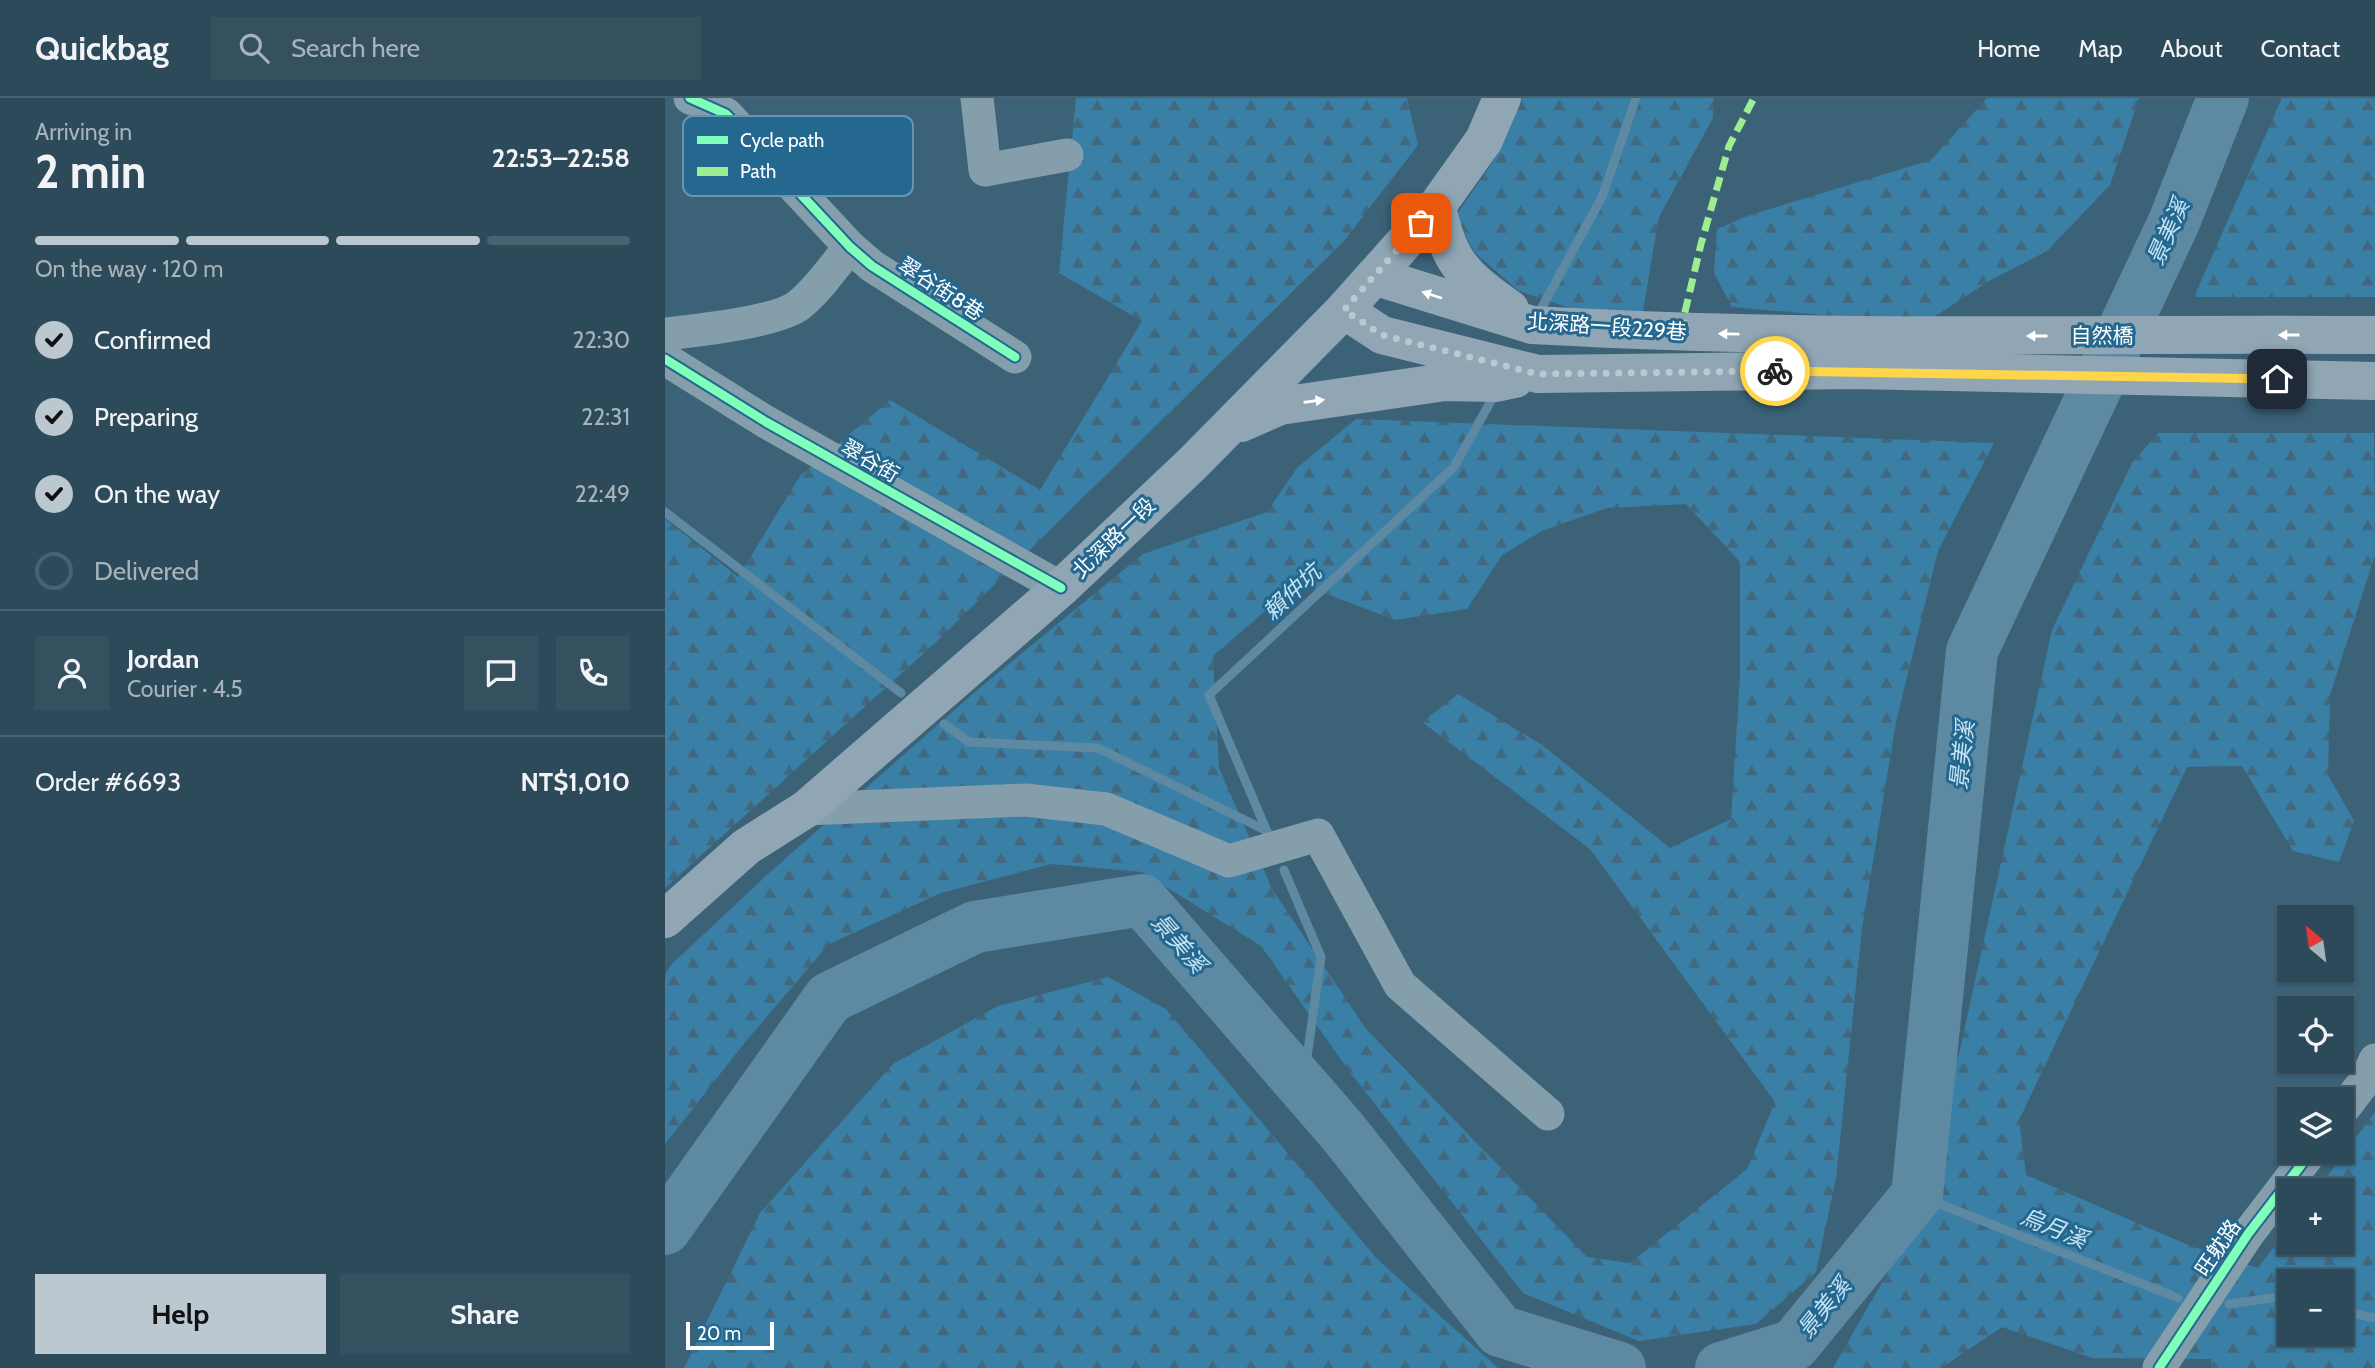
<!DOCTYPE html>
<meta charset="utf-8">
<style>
body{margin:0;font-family:Cabin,"Noto Sans TC",sans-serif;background:#355160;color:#f1f3f6;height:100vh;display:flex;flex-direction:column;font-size:26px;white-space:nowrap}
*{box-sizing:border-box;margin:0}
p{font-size:23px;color:#a7b3bb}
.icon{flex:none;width:38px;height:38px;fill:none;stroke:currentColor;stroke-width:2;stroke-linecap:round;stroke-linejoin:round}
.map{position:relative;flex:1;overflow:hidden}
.side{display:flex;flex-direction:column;background:#2d4a5a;width:665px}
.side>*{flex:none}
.needle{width:46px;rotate:331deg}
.buttons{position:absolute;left:1612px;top:807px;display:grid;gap:14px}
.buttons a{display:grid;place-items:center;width:77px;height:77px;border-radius:0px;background:#2d4a5a;box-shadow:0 2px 5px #0004,0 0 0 2px #486270;font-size:35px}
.scale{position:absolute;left:21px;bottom:18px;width:88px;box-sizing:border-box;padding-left:7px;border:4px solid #fff;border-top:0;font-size:19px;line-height:24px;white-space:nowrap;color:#fff;-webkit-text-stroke:5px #246890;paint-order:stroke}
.pin{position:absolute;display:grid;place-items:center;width:60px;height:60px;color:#fff;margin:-30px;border-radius:14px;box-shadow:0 4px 10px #0006}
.courier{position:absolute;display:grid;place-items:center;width:70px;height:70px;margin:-35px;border:5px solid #ffd54a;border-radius:50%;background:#fff;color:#222;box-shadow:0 2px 9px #0007}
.overview em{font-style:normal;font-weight:700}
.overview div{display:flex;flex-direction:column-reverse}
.overview{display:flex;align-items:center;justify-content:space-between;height:119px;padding:0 35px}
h1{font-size:46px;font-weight:700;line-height:52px}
.bar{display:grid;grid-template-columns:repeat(4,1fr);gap:10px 7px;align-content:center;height:84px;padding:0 35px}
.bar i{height:9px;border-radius:5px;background:#486270}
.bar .on{background:#bbc8d0}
.bar p{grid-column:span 4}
.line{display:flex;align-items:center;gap:18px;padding:0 35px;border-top:2px solid #486270}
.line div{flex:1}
.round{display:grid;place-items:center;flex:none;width:74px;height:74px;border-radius:0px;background:#355160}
ol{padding:0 35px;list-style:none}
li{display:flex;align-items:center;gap:21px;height:77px}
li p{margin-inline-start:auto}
li .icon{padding:7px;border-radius:50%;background:#bbc8d0;color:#111;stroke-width:4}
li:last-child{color:#a7b3bb}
li i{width:38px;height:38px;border:4px solid #486270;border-radius:50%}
.button{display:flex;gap:14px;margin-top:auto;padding:14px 35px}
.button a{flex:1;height:80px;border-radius:0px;background:#bbc8d0;color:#111;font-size:28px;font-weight:700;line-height:80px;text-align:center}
.button a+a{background:#355160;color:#f1f3f6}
header{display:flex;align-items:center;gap:42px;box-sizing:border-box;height:98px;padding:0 35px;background:#2d4a5a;border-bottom:2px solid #486270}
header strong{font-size:33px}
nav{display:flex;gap:38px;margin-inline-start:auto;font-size:24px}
.search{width:490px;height:63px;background:#355160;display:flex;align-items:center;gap:18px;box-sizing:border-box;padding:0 24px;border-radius:0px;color:#a7b3bb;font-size:26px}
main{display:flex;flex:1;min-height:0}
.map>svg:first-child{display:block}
</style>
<header>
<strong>Quickbag</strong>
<div class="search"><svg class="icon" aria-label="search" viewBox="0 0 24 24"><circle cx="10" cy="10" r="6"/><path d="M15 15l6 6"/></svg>Search here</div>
<nav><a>Home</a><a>Map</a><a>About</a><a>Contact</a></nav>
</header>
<main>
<section class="side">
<div class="overview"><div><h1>2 min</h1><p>Arriving in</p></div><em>22:53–22:58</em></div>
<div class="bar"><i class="on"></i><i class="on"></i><i class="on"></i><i></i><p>On the way · 120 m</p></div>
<ol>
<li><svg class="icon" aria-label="check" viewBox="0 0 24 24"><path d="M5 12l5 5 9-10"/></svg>Confirmed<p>22:30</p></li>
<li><svg class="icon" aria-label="check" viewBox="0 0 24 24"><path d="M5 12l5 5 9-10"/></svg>Preparing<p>22:31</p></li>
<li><svg class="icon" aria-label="check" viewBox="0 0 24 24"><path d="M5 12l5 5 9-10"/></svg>On the way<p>22:49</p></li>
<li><i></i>Delivered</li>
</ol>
<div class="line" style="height:126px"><a class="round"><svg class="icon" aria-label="person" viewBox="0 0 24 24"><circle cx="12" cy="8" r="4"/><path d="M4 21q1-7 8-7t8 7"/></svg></a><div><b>Jordan</b><p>Courier · 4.5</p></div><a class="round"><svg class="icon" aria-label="chat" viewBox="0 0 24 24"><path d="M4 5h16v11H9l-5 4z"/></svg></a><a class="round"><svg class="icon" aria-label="phone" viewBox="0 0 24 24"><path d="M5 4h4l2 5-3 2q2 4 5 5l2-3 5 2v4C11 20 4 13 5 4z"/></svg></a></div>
<div class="line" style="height:91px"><div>Order #6693</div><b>NT$1,010</b></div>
<div class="button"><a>Help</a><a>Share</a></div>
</section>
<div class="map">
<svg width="1710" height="1270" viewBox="0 0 1710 1270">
<defs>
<pattern id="forest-firs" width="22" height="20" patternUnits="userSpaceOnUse" patternTransform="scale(1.75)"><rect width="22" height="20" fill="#397fa6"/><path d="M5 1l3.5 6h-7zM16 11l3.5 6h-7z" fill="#42687e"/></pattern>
</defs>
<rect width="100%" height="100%" fill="#3c6278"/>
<!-- forest -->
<path fill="url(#forest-firs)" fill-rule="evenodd" d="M411,0h331l11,47 -74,96 -410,403 -269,244v-369l73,58 62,-101 90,-76 150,90 102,-169 -83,-48z
M854,0h195l-1,20 -54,99 -17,99 -51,-1 -72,-24 -44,-38 -20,-36 39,-57z
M1322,0h152l-29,87 -63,66 -56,29 -68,44 -191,-17 -18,-34 3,-44 33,-14 181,-55z
M1617,0h93v199h-181z
M691,321l638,24 -56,108 -42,171 -34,206 -26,250 -20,94 -60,52 -117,17 -116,-48 -174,-222 -88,-125 -119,-74 -91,-8 -110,29 -112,51 -83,97 -81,103v-169l6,-10 98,-92 213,-187 161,-132 124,-42 30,-44zM1021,406l54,58v113l-9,144 -61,29 -128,-103 -84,-51 -36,28 168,127 185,253 -28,67 -117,94 -43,-6 -221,-228 -94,-140 -53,-121 -6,-112 85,-73 97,37 72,-11 35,-54 40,-24 65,-23z
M1493,335h216l1,122 -45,140 -2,80 26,46 -15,41 -46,-11 -51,-85 -55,1 -168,353 7,55 162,70 70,23 31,-41v15h52v-52h-24l58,-78v256h-164v-9l-119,-1 -90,-31 -61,41h-108l55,-96 71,-218 93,-424 80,-167zM1624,1183h52v53h-52z
M443,879l58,32 212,251 120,108h-814l76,-155 133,-149 105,-58z"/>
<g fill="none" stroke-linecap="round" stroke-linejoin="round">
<!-- stream -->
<path stroke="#5d89a3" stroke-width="9" d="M876,211l61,-112 34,-99
M0,414l236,181
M279,626l25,18 129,6 169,83
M603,736l-59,-139 245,-228 38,-68
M619,772l37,87 -18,129
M1252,1097l261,103
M1564,1206l50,-7 10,2
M1676,1213l34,7"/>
<!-- river -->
<path stroke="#5d89a3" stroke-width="52" d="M0,1131l164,-231 146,-71 167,-27 201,232 157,199 120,37
M1056,1270l73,-23 123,-150 55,-544 202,-429 49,-124"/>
<!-- minor -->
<path stroke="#849eab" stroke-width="33" d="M25,0l36,16 124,133 22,19 143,91
M312,0l8,72 82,-15
M0,236c29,-3 113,-12 134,-29 19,-15 35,-39 51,-58
M0,261l101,63 295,166
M141,711l220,-9 80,9 123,52 89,-26 82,150 148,129
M1676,1014l26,-34 8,-18
M1494,1270l89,-134 63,-82"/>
<!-- major -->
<path stroke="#90a6b4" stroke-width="38" d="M772,108c11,57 28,71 73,103
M709,178l158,49 20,1c274,15 548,7 823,9
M679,212l38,25 156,39 314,-4 523,11
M576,325l39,-17 165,-24 51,1 19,-4
M0,821l81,-72 60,-38 255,-221 131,-124 152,-154 93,-104 47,-66 18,-42"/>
<!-- quiet -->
<path stroke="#9fed91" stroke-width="7" stroke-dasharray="14 7" stroke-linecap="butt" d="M1015,235l21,-89 28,-98 25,-48"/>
<defs>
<path id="cycleway" d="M25,0l36,16 124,133 22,19 143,91
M0,261l101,63 295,166
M1494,1270l89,-134 63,-82"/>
</defs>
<!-- cycleway casing -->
<use href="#cycleway" stroke="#246890" stroke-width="13"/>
<!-- cycleway -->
<use href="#cycleway" stroke="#80ffba" stroke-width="9"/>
</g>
<!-- one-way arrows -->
<defs><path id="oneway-solid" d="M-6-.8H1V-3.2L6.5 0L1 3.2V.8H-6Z" transform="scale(1.75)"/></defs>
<g fill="#fff">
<use href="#oneway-solid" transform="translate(767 197) rotate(-162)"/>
<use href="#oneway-solid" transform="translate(1064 236) rotate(-179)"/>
<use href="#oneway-solid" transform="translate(1624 237) rotate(180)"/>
<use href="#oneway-solid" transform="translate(1372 238) rotate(180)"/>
<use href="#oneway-solid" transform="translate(649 303) rotate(-8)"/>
</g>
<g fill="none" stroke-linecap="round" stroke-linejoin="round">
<!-- done -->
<path stroke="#bbc8d0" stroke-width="7" stroke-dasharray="0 12.6" d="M756,125l-77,87 38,25 156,39 237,-3"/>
<!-- route -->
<path stroke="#ffd54a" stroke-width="9" d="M1110,273l502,8"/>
</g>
<g text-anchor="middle" stroke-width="6" stroke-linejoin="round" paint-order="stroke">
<!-- street labels -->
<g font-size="21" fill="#fff" stroke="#246890">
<text transform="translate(276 191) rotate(33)" y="7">翠谷街8巷</text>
<text transform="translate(942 229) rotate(4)" y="7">北深路一段229巷</text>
<text x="1437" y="245">自然橋</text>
<text transform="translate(205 363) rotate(30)" y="7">翠谷街</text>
<text transform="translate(449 440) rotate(-44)" y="7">北深路一段</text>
<text transform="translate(1553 1150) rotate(-56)" y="7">旺躭路</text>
</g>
<!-- water labels -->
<g font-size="23" font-style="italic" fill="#c7e4f4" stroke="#246890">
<text transform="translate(1503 134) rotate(-66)" y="8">景美溪</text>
<text transform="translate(627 494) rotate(-43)" y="8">賴仲坑</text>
<text transform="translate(1297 657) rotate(-84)" y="8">景美溪</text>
<text transform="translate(514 845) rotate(49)" y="8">景美溪</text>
<text transform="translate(1389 1130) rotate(22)" y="8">烏月溪</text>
<text transform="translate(1159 1210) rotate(-51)" y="8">景美溪</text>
</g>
</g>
<!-- legend -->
<rect x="18" y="18" width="230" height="80" rx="10" fill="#246890" stroke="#6695b1" stroke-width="2"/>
<rect x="32" y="38" width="31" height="8" fill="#80ffba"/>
<rect x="32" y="69" width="31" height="9" fill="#9fed91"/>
<g font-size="19" fill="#fff">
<text x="75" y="49">Cycle path</text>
<text x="75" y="80">Path</text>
</g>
</svg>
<div class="buttons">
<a><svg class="needle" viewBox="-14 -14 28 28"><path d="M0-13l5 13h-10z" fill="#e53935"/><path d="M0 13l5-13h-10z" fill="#a7b3bb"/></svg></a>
<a><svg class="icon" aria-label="locate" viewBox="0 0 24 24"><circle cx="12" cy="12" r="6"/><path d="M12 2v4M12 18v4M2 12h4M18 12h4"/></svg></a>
<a><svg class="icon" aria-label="layers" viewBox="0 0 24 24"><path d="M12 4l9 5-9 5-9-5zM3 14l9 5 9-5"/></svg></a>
<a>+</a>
<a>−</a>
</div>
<div class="scale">20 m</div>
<div class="pin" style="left:756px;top:125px;background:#ea580c"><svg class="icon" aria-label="bag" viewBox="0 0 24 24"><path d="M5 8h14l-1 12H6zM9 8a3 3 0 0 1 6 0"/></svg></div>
<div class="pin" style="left:1612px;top:281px;background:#1f2937"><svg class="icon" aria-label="home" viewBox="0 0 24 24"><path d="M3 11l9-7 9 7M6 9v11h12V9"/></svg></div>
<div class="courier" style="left:1110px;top:273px"><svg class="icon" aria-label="bike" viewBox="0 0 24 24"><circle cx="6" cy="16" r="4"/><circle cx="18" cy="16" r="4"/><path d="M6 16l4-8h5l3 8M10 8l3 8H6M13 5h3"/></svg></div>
</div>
</main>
